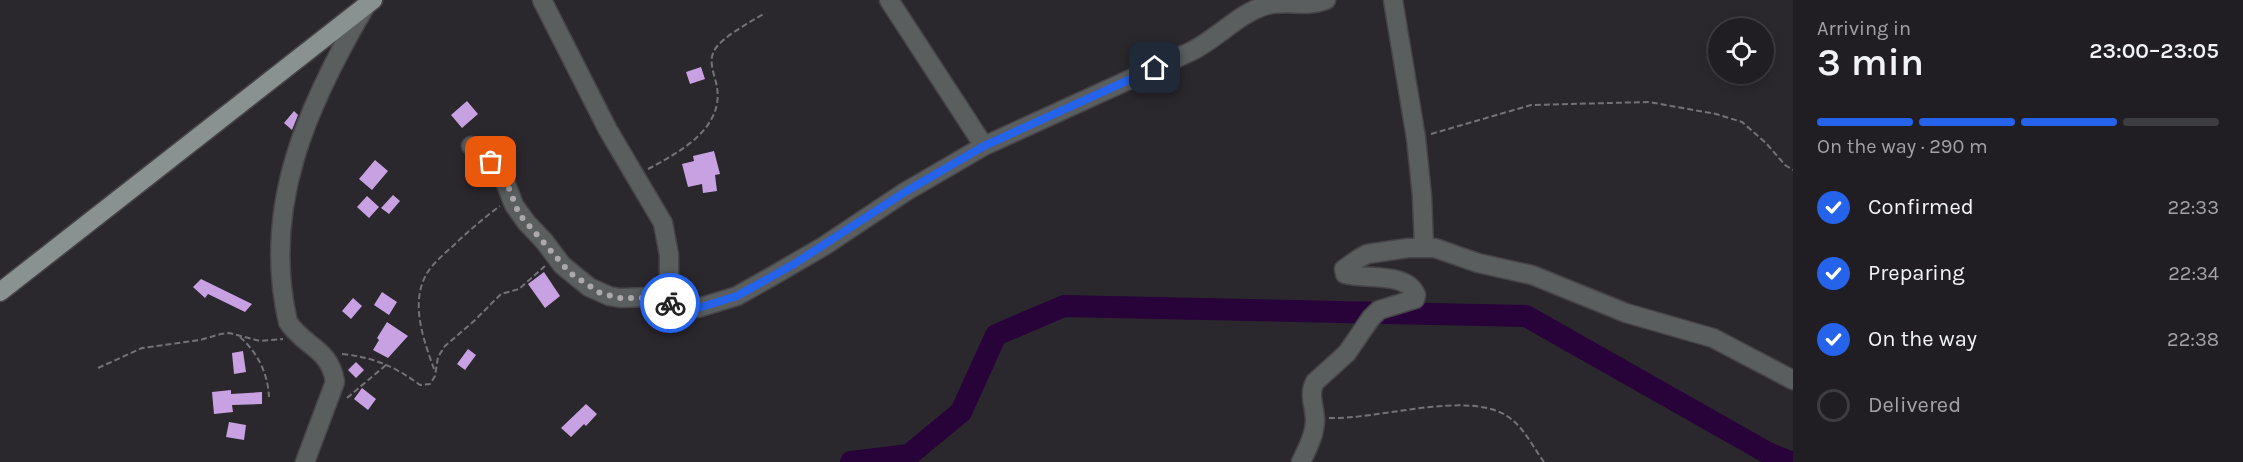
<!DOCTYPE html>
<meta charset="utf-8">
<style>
body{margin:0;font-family:Karla,sans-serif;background:#2d2b2f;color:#f1f3f6;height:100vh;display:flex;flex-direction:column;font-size:22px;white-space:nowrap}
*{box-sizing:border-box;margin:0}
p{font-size:20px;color:#a2a2a5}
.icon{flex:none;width:33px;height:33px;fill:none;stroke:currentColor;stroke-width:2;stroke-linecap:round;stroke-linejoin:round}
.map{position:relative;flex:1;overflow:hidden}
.side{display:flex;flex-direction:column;background:#201e22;width:450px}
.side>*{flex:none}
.controls{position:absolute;left:1708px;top:18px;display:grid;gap:12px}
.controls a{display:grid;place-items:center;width:66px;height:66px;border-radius:50%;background:#201e22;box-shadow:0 3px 9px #0003,0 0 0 2px #3d3c40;font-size:30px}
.pin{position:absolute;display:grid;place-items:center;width:51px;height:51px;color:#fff;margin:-26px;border-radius:12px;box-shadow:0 3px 9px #0006}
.courier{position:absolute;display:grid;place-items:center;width:60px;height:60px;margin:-30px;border:4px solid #2563eb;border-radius:50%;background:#fff;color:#222;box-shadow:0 2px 8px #0007}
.head em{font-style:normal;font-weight:600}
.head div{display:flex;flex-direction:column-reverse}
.head{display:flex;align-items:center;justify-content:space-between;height:102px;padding:0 24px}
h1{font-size:39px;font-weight:600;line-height:45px}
.bar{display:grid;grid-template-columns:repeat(4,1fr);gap:9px 6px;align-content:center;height:72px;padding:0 24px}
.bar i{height:8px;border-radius:4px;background:#3d3c40}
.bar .on{background:#2563eb}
.bar p{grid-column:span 4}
ol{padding:0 24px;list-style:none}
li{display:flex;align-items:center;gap:18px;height:66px}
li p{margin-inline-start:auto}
li .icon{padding:6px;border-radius:50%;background:#2563eb;color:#fff;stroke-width:4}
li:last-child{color:#a2a2a5}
li i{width:33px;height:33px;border:3px solid #3d3c40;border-radius:50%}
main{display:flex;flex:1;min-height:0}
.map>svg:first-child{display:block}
</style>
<main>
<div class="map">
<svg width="1793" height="462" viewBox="0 0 1793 462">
<rect width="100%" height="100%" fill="#2b282d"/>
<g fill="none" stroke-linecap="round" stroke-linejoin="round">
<!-- river -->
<path stroke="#28033a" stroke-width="22" d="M851,462l58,-7 52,-43 35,-77 68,-29 462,10 242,137 22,9"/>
</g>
<!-- building -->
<path fill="#c8a1e2" d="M701,67l4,12 -15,5 -4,-12z
M467,101l11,13 -16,14 -11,-13z
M294,111l4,4 -6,15 -8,-7z
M714,151l6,23 -5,1 2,16 -14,2 -1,-9 -14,3 -6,-23 12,-3 -1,-5z
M375,160l13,11 -16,19 -13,-11z
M393,195l7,6 -11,13 -8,-6z
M367,196l12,11 -10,11 -12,-11z
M544,272l16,24 -15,12 -17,-24z
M201,279l51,25 -7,8 -37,-18 -3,4 -12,-11z
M382,292l15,10 -8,13 -15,-10z
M353,298l9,8 -11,13 -9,-8z
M387,322l21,14 -20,22 -15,-8 6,-10 -2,-2z
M468,349l8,6 -11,15 -8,-6z
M243,351l3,21 -12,2 -2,-21z
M356,362l8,8 -8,8 -8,-8z
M362,388l14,11 -8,11 -14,-11z
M231,390v4l31,-2v12l-30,1 1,7 -19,2 -2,-22z
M586,404l11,10 -11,12 -2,-2 -13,13 -10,-9z
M229,422l17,3 -2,15 -18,-3z"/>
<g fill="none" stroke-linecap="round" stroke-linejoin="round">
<defs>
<path id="minor" d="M542,0l66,130 55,93 6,32v48
M889,0l95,146
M1393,0l23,138 6,58 2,51
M471,146l20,16 13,17 10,26 12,17 18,19 18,24 27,22 20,9 11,2 29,-1 9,1 23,10h17l39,-12 32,-18 55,-32 81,-54 79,-46 208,-95c26,-13 47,-38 75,-46 22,-5 39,3 59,-5
M305,462l30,-80c-5,-34 -31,-35 -47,-60 -27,-115 20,-218 77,-315
M1301,462c6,-13 14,-27 14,-42 0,-13 -7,-26 0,-38l32,-29 24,-35 8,-8 36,-11 1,-4c-9,-24 -52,-15 -71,-21l-1,-5 14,-10 9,-5 41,-6h27l43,15 54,12 94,38 87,25 80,42"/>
<path id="major" d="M0,292l373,-292"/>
</defs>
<!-- minor casing -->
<use href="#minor" stroke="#474449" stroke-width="21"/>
<!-- major casing -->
<use href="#major" stroke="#474449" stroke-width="21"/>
<!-- path -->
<path stroke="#747276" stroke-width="2" stroke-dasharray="6 3" stroke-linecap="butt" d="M1431,134l100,-29 118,-3 67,12 26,8 24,21 19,22 8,5
M648,169c30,-16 76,-40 69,-82 -2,-11 -9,-25 -3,-36 6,-13 38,-30 51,-38
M240,337c18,16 28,37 29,60
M342,354c31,3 54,13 78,31l10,-1 5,-8 3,-19 7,-11 29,-25 27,-27 18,-5 26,-23
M98,368l44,-20 58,-8 21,-6 8,-1 31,8 23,-2
M434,369c-10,-28 -24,-65 -8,-94 7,-13 21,-23 31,-33 14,-13 28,-25 43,-36
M347,398l39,-33
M1329,418c48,2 138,-28 178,-2 16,10 26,31 37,46"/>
<!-- minor -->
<use href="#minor" stroke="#5a5e5e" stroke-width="18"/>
<!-- major -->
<use href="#major" stroke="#8a9291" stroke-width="18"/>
</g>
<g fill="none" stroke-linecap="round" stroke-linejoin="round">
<!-- done -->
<path stroke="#aba9ad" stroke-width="6" stroke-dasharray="0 10.8" d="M491,162l17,24 11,28 51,59 30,20 20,5h38l12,5"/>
<!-- route -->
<path stroke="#2563eb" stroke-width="8" d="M670,303l11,5h17l39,-12 57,-32 111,-72 79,-46 171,-78"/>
</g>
</svg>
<div class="controls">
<a><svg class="icon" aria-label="locate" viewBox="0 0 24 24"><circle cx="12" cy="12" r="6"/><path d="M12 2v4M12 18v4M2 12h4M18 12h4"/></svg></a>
</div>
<div class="pin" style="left:491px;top:162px;background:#ea580c"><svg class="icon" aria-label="bag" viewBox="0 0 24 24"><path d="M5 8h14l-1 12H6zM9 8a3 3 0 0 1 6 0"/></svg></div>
<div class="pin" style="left:1155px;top:68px;background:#1f2937"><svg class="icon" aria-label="home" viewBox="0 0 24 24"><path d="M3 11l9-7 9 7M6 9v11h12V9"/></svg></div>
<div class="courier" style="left:670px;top:303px"><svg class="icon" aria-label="bike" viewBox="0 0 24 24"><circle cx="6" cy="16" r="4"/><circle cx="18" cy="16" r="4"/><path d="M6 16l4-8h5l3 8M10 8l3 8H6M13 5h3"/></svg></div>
</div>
<section class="side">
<div class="head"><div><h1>3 min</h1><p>Arriving in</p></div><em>23:00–23:05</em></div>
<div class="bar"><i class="on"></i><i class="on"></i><i class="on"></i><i></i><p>On the way · 290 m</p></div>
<ol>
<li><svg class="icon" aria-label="check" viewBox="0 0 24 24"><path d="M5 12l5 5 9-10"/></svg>Confirmed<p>22:33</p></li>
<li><svg class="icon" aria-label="check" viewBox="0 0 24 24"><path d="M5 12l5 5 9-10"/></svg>Preparing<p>22:34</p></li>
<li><svg class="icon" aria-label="check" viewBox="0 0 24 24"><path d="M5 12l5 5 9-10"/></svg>On the way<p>22:38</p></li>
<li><i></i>Delivered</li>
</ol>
</section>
</main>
